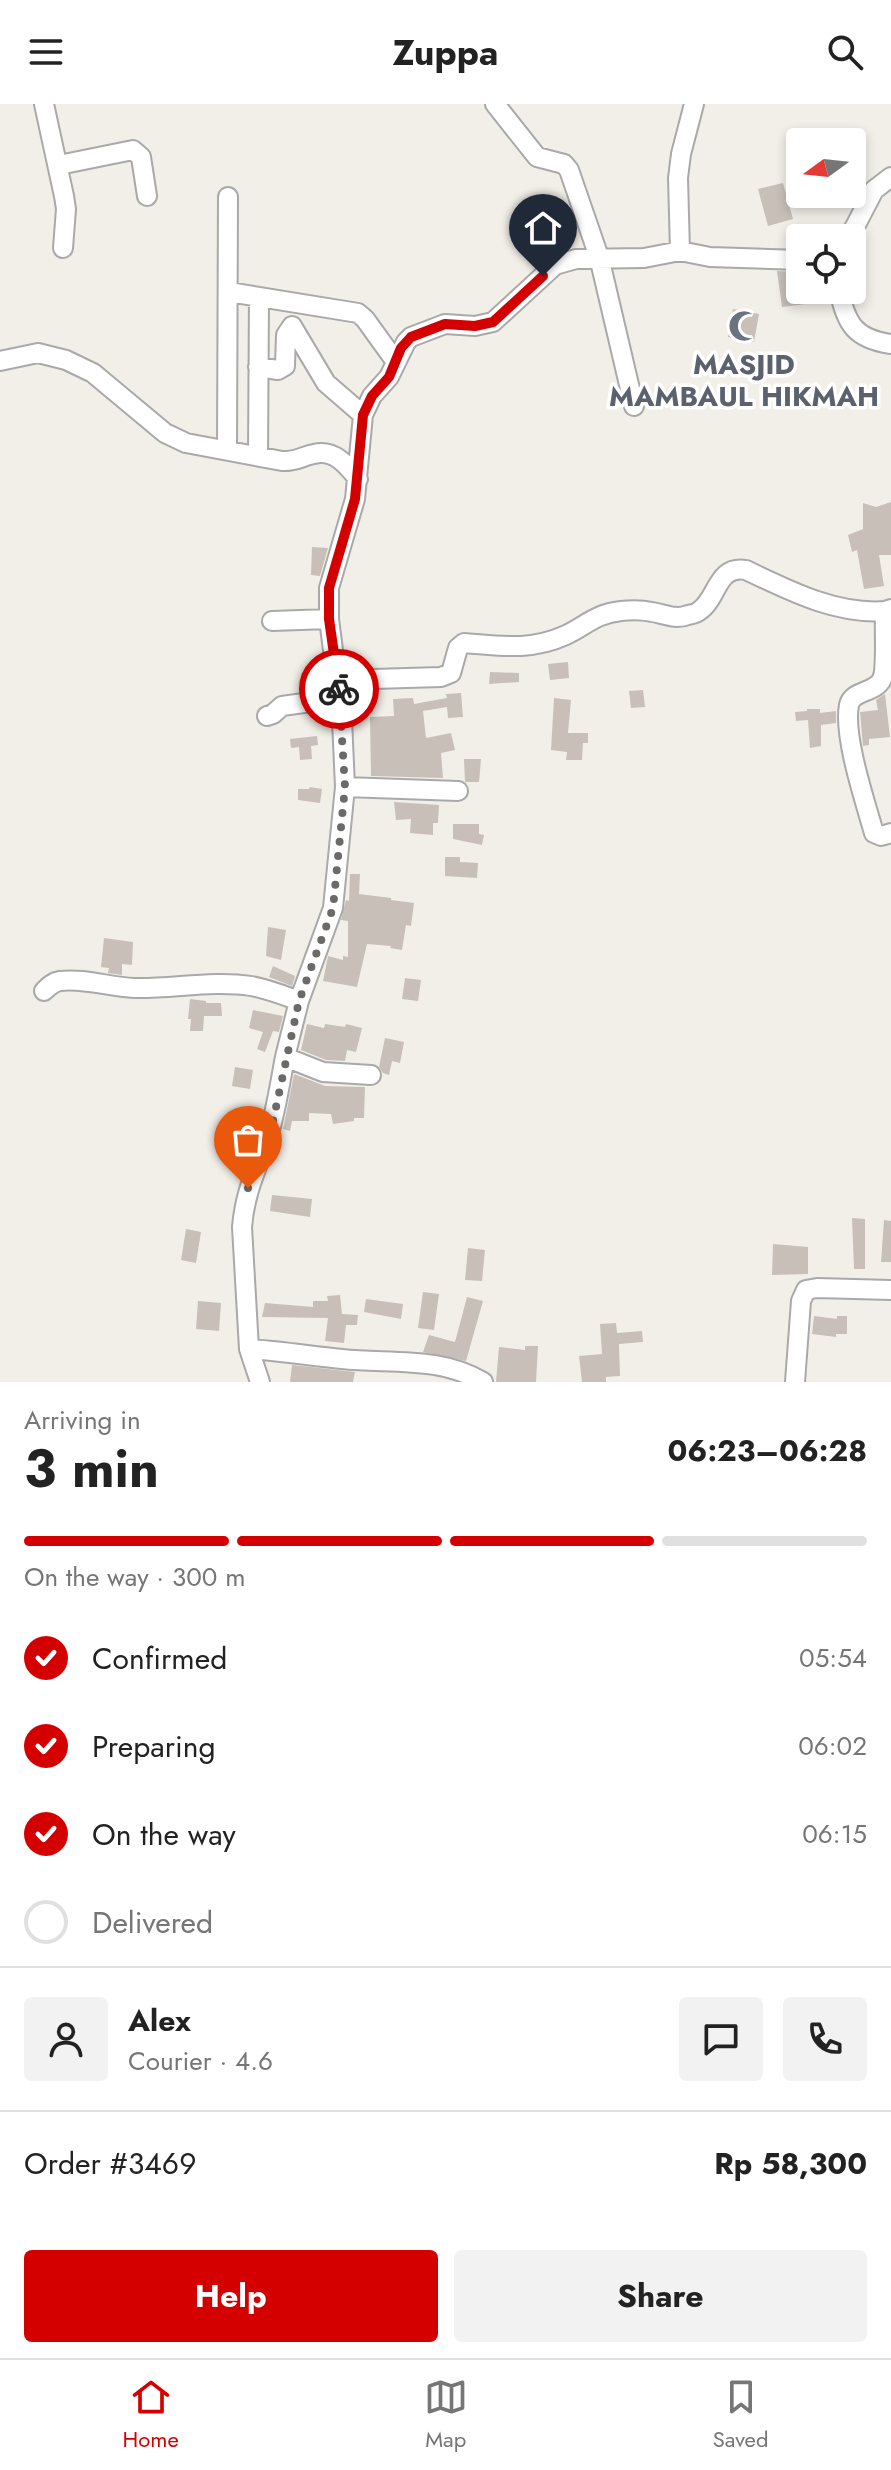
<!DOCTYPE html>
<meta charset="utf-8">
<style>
body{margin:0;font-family:Jost,sans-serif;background:#f2f2f2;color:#222;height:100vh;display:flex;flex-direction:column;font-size:30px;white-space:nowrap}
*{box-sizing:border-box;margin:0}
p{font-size:26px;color:#767676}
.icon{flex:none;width:44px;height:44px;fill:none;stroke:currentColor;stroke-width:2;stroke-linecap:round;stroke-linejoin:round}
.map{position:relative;height:1278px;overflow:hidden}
.sheet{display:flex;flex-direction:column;background:#fff;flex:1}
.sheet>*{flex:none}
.needle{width:52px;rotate:255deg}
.buttons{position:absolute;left:786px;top:24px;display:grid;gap:16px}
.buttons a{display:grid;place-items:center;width:80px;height:80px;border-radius:8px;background:#fff;box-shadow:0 4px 12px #0003;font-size:40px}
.pin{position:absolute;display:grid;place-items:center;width:68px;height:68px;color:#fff;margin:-82px -34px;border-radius:50% 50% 50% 0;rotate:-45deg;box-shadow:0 0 8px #0007}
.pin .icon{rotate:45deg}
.courier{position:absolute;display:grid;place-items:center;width:80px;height:80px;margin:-40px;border:6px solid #d40000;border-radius:50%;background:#fff;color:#222;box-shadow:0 2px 10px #0007}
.overview em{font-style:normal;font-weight:700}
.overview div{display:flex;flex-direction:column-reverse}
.overview{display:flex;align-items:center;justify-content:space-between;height:136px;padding:0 24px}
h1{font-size:52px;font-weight:700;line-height:60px}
.bar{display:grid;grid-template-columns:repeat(4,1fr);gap:12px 8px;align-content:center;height:96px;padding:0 24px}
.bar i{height:10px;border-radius:6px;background:#e0e0e0}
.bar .on{background:#d40000}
.bar p{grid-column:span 4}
.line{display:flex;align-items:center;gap:20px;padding:0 24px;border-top:2px solid #e0e0e0}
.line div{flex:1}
.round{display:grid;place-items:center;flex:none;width:84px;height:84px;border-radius:8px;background:#f2f2f2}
ol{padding:0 24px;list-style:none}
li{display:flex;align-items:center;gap:24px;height:88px}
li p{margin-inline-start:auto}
li .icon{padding:8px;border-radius:50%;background:#d40000;color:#fff;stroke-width:4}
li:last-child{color:#767676}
li i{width:44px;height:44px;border:4px solid #e0e0e0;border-radius:50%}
.button{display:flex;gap:16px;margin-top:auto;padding:16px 24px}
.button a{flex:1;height:92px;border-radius:8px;background:#d40000;color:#fff;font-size:32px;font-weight:700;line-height:92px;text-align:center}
.button a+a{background:#f2f2f2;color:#222}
header{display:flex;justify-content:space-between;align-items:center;height:104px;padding:0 24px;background:#fff;font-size:36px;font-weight:700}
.tabs{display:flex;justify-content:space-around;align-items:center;height:112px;border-top:2px solid #e0e0e0;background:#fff;font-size:22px;color:#767676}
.tabs a{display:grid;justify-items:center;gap:4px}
.tabs .on{color:#d40000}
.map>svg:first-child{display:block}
</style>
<header><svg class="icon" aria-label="menu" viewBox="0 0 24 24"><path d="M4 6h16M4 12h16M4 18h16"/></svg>Zuppa<svg class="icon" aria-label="search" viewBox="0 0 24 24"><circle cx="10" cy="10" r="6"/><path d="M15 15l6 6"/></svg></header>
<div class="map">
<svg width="891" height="1278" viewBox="0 0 891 1278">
<rect width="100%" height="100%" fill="#f2efe9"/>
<!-- building -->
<path fill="#c7bfb8" d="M783,79l10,36 -25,7 -10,-37z
M777,167l23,1v18h27l2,11 -47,6z
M733,205l26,5 -5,28 -26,-5z
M891,398v53h-12l5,31 -20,3 -7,-39 -5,2 -4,-17 15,-6v-26l13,4z
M312,443l16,1 -8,28 -9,-1z
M568,558l1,16 -19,2 -2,-16z
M490,568l29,1v9l-30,2z
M643,586l2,17 -14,1 -2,-17z
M461,589l2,24 -15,1 -1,-11 -24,4 3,27 25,-5 4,17 -14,3 2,25 -72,-2 -1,-59 24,-1 -1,-17 20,-1 1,6 33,-6 -1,-4z
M885,590l5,43 -21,2v6l-6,1 -3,-34 18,-2 -2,-10z
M554,594l17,2 -3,33h20v10h-5l-1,17h-16l1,-8 -16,-2z
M807,605h13v4l16,-2v12l-15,2v21l-11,2 -2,-28 -12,1 -1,-9 12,-1z
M317,632l1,9 -7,1 1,13 -12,1 -1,-13 -8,1 -1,-9z
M464,655h17l-2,23h-14z
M310,683l12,2 -2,14 -22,-3v-11h11z
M394,698l45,3 -1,18h-5v12l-23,-2 1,-14 -15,1z
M453,720h26v10l5,1 -2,10 -29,-6z
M445,753h15v5l18,1 -1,15 -32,-2z
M350,770h10l-1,20 32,4v2l23,3 -3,23 -5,-1 -4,25 -12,-2 1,-2 -24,-2 -10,43 -34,-6 5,-25 15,4v-4l5,1v-36l-7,-1 5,-20 3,1z
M268,823l18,3 -5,30 -15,-4z
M104,834l29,4 -1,23 -10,-1v11l-14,-2 1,-5 -8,-1z
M273,862l22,10 -3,10 -23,-9z
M405,874l16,2 -3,21 -16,-2z
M190,895l16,2v2h15l1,13h-18l-1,15h-13l1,-12h-3z
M253,906l30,6 -4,16 -6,-1 -8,21 -8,-3 6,-17 -14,-4z
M307,920l17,4 1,-4 20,3 1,-3 16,4 -6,24 -9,-2 -2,11 -19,-1 -25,-10z
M385,934l19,4 -4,21 -8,-2 -3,14 -6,-2 -4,-6z
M235,963l18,3 -3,19 -18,-3z
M294,970l31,12 40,1 -1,31h-10v3l-21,3 -2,-10 -22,-1v8h-17l-2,10 -7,-2z
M272,1091l40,4 -2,18 -40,-6z
M852,1114l13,1v50h-11z
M884,1116l7,1v41h-10z
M186,1125l15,3 -5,31 -15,-3z
M773,1140l35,3v27l-36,1z
M468,1144l17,2 -3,31 -17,-1z
M423,1188l16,2 -5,36 -16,-2z
M340,1191l2,19 16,1 -1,10h-11l-2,18 -19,-2 3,-23 -66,-1 3,-14 48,4v-6h15l-1,-5z
M467,1193l16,4 -17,60 -43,-9 6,-17 26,7z
M366,1195l37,5 -2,15 -37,-7z
M198,1197l23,2 -2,28 -23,-2z
M814,1212l23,3v-3h10v18h-11v3l-24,-3z
M616,1219l1,10 25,-2 1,11 -24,2 1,32 -14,1v5h-24l-3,-26 23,-2 -2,-30z
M525,1242h13l-2,36h-40l3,-35 26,3z
M292,1261l63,7 -2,10h-63z"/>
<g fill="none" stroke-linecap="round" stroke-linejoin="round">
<defs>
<path id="minor" d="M44,0l20,92 2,13 -3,39
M495,0l42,53 27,7 5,6 30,87 35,149
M59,61l74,-15 8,7 6,39
M849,134l25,-48 17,-13
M680,147l-2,-73 3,-24 13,-50
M839,186c7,34 16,49 52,54
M229,188l129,21 7,6 31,43
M0,257l38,-8 28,7 27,13 72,60 21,10 96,18c13,1 21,-5 32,-7 20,-5 33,11 44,25
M258,263l20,3 7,-4 1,-31 6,-9 34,57 37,32
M227,345l1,-252
M258,352l1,-159
M891,505l-6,2c-1,14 2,58 -3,68 -6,14 -30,11 -33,26 -6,31 16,96 25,128l7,3 10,-3
M272,517l57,-2
M339,576l102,-3 10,-4 7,-25 6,-5c37,3 67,8 102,-8 21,-10 29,-21 55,-24 10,-1 21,-1 31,1 13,2 23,8 36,3 4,-1 8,-1 11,-4 19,-12 17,-46 47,-41 42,20 90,45 139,41
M267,612l6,-2 9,-8 58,-8
M458,687l-113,-4 -3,-67 -13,-101v-31l26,-89 8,-84 9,-19 17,-19 17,-35 5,-5 34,-13 30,2 18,-4 62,-57 21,-6 68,-1 36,-7 30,6 90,3
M44,887c5,-5 9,-9 16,-10 25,-3 49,6 74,7 39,1 78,-8 117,-2 17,3 32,9 48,15l-14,56 38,15 48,3
M299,897l34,-93 12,-121
M249,1245l-7,-122c3,-36 15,-58 26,-90 8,-26 12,-54 17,-80
M260,1278l-11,-33c31,2 62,7 93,10 48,5 98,-3 141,23
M795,1278l6,-81 5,-11 11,-2 74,2"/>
</defs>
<!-- minor casing -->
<use href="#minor" stroke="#a9a9a9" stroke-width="22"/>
<!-- minor -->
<use href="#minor" stroke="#fff" stroke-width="18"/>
</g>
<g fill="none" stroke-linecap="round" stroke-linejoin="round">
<!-- done -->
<path stroke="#6b6a68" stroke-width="8" stroke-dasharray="0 14.4" d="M248,1084l25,-67 26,-120 34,-93 12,-121 -6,-98"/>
<!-- route -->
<path stroke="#d40000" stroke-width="10" d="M339,585l-10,-70v-31l26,-89 8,-84 9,-19 17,-19 12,-29 10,-11 34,-13 30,2 18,-4 50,-46"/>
</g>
<!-- icons -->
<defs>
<symbol id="mosque-bare" viewBox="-9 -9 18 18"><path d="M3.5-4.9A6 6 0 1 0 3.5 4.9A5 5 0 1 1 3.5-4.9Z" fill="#6b7280" stroke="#fff" stroke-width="2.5" paint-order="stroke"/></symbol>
</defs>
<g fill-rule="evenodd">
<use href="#mosque-bare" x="722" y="200" width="44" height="44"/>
</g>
<g text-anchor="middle" stroke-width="7" stroke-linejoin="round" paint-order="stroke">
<!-- worship labels -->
<g font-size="28" font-weight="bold" fill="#5b616d" stroke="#fff">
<text x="744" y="270">MASJID<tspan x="744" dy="32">MAMBAUL HIKMAH</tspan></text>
</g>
</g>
</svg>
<div class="buttons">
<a><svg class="needle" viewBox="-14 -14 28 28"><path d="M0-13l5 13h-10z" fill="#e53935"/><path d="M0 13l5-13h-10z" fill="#767676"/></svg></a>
<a><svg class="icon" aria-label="locate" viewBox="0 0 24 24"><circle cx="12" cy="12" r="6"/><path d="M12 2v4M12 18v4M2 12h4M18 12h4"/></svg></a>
</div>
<div class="pin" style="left:248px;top:1084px;background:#ea580c"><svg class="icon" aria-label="bag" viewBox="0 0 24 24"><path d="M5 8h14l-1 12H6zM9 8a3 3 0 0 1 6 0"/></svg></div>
<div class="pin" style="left:543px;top:172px;background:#1f2937"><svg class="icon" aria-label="home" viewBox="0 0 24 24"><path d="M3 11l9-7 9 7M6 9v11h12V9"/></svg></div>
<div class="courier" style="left:339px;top:585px"><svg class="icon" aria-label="bike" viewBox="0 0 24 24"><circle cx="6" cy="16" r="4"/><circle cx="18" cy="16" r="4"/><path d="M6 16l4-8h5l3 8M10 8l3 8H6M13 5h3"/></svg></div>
</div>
<section class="sheet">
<div class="overview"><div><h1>3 min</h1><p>Arriving in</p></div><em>06:23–06:28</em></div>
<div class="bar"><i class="on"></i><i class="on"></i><i class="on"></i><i></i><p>On the way · 300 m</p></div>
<ol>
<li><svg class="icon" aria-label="check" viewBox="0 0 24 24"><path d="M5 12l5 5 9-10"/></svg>Confirmed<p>05:54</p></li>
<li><svg class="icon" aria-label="check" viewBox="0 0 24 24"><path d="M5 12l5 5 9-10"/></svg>Preparing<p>06:02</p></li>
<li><svg class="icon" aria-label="check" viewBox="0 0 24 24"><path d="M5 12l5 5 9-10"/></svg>On the way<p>06:15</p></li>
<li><i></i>Delivered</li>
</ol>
<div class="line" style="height:144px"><a class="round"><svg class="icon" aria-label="person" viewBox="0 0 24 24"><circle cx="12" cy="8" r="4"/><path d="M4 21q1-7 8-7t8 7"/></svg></a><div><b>Alex</b><p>Courier · 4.6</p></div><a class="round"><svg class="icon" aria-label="chat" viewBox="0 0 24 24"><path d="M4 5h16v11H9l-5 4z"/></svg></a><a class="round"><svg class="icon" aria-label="phone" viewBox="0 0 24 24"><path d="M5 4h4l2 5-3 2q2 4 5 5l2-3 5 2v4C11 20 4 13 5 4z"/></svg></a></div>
<div class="line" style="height:104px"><div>Order #3469</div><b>Rp 58,300</b></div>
<div class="button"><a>Help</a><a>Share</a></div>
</section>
<nav class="tabs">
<a class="on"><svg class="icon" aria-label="home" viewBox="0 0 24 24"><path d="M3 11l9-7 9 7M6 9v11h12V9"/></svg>Home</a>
<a><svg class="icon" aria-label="map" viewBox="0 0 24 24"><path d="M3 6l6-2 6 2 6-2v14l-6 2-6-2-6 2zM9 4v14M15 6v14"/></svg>Map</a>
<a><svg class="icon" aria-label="saved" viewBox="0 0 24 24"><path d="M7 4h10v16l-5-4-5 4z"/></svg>Saved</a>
</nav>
